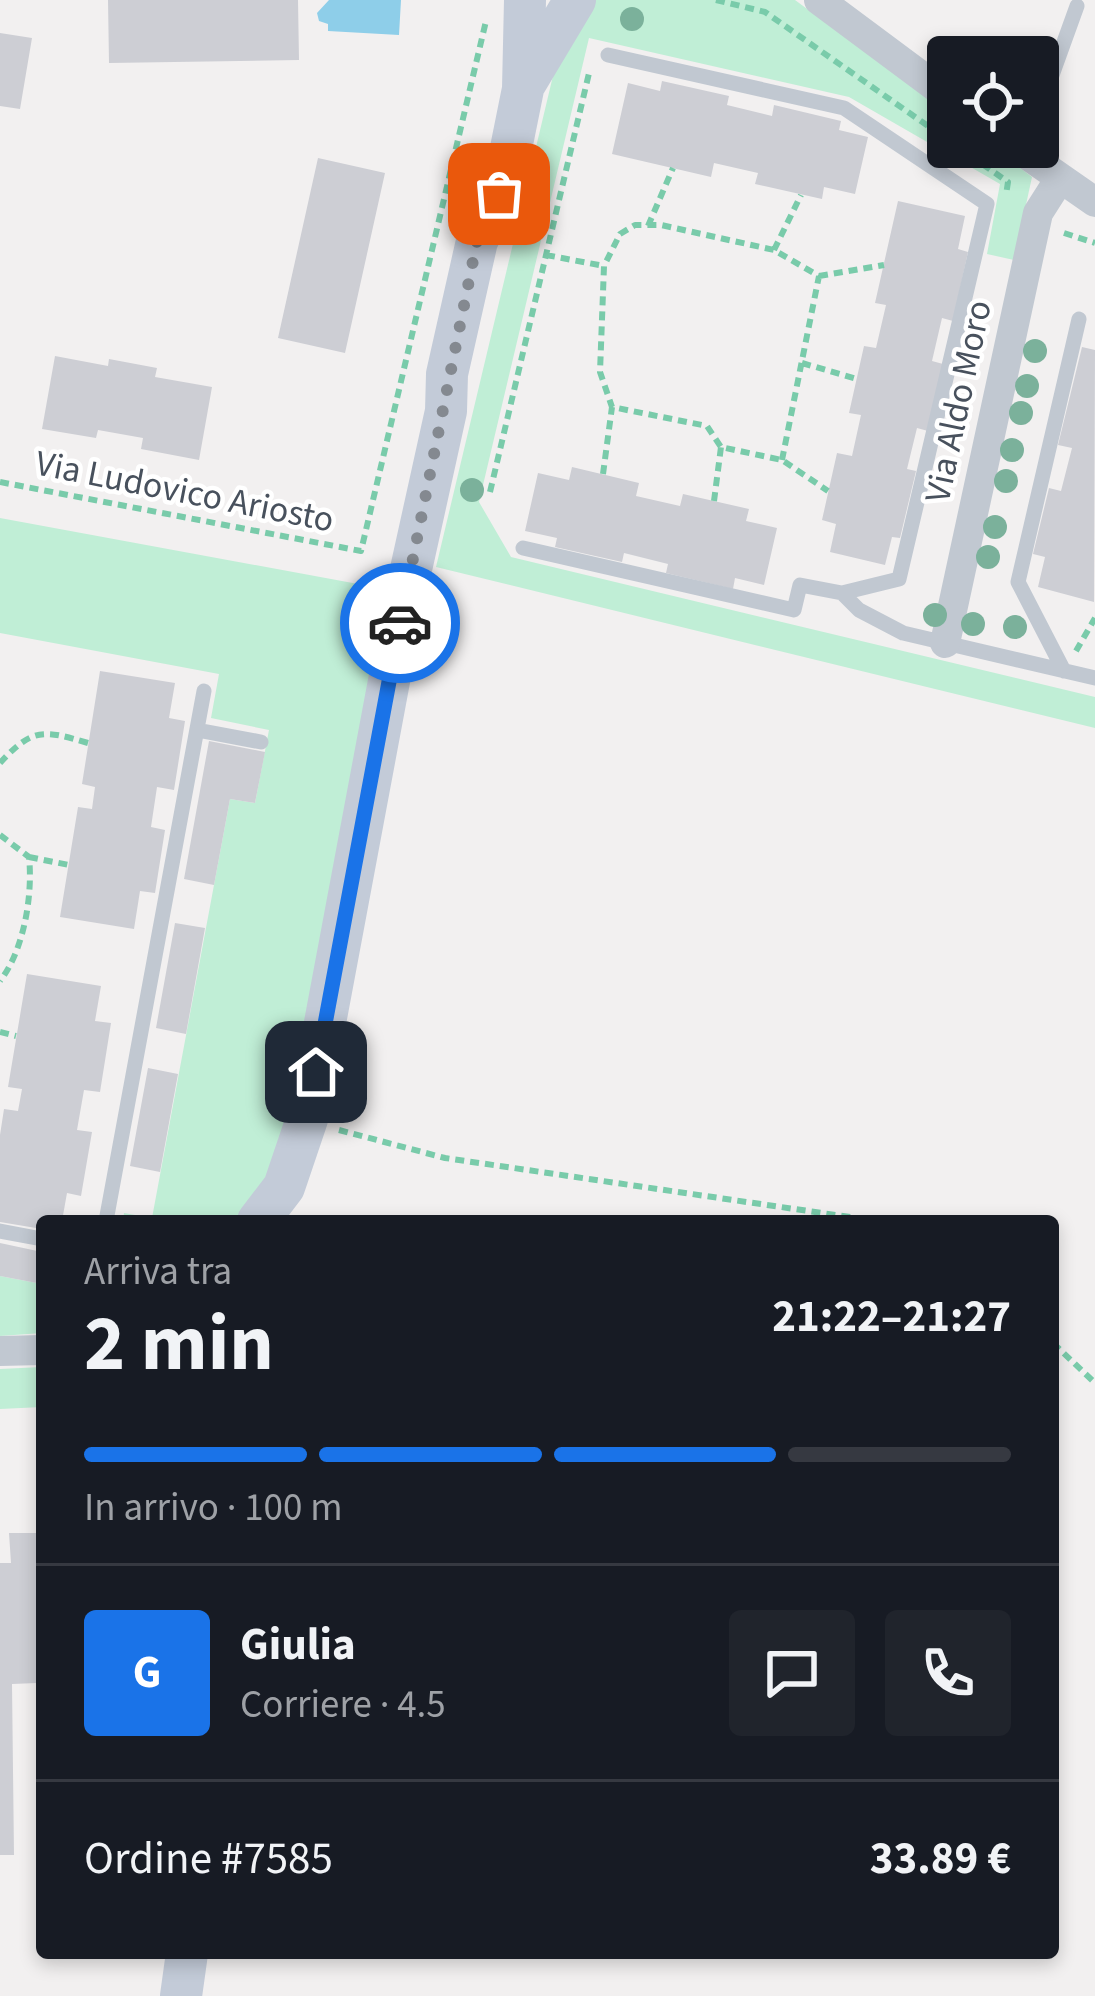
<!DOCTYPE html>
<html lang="it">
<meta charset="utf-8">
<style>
body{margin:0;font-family:"Source Sans 3",sans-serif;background:#20242c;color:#f1f3f6;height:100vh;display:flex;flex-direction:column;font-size:45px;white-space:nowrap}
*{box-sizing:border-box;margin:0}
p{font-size:39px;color:#9ea1a6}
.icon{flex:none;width:66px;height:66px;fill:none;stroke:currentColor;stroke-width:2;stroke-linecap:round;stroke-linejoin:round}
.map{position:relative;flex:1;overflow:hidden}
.details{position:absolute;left:36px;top:1215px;width:1023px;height:744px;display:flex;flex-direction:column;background:#171b24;border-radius:12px;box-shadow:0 6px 18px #0003}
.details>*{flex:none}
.buttons{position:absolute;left:927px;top:36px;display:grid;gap:24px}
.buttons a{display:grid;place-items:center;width:132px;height:132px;border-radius:12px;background:#171b24;box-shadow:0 6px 18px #0003;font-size:60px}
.pin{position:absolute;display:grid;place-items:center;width:102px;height:102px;color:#fff;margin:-51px;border-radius:24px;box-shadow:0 6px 18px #0006}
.courier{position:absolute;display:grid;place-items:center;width:120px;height:120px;margin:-60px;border:9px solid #1a73e8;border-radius:50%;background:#fff;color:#222;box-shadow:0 3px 15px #0007}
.summary em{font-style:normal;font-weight:700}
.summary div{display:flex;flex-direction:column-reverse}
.summary{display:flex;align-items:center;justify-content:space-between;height:204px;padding:0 48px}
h1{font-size:78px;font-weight:700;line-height:90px}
.bar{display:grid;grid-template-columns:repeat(4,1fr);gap:18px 12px;align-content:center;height:144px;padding:0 48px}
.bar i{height:15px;border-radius:9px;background:#363941}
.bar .active{background:#1a73e8}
.bar p{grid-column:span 4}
.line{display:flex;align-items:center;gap:30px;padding:0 48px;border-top:3px solid #363941}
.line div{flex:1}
.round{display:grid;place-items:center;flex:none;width:126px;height:126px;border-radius:12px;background:#20242c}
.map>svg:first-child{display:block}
</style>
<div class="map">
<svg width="1095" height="1996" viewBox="0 0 1095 1996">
<rect width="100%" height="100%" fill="#f2f0f0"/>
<!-- green -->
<path fill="#c0eed6" d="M587,0h208l153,113v34h45l39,30 -18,83 -27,-6 13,-70 -151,-87 -260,-59 -110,464 32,55 584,140v31l-659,-161 126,-529z
M0,518l396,73 -93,485 -29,92 -31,53h-120l1,-8 28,5 78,-419 25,4 14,-73 -58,-12 8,-44 -219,-41z
M0,1276l42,8v49l-42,3z
M42,1367v40l-42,2v-40z"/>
<!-- water -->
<path fill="#8ecee9" d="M329,0h72l-2,35 -71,-4v-7l-9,-3 -2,-8z"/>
<!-- building -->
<path fill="#cdced4" d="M108,0h190l1,60 -190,3z
M0,33l32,5 -12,71 -20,-3z
M662,81l67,15 -2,9 45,11 2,-11 67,16 -2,9 29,7 -13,57 -31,-7 -2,12 -67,-15 3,-11 -44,-10 -3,14 -99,-23 16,-71 32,8z
M318,158l67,15 -40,180 -67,-15z
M898,201l67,15 -7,33 10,3 -15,69 -11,-3 -10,43 11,3 -15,67 -11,-3 -10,41 9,2 -16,67 -8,-1 -7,28 -55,-13 6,-28 -14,-4 15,-67 15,3 9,-41 -12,-2 15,-67 12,2 10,-43 -11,-2z
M1082,347l13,3 -1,252 -56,-15 7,-30 -12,-3 16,-66 12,3 11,-43 -14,-3z
M55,356l53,10 1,-7 48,9 -2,9 57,10 -13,73 -58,-11 2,-11 -45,-8 -2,8 -54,-9z
M572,467l67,16 -3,13 44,10 3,-12 66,15 -3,12 31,7 -13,57 -29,-7 -2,11 -67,-16 2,-9 -44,-11 -2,9 -67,-15 2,-9 -32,-7 13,-58 31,7z
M100,671l75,12 -6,35 16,3 -11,69 -17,-3 -6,40 14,3 -10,63 -15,-2 -6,38 -74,-12 18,-110 14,2 3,-22 -13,-3z
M209,741l56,11 -10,51 -25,-4 -16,86 -30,-6z
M175,923l30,5 -19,106 -30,-6z
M27,974l74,12 -6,35 16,2 -11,69 -16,-2 -7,40 15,2 -11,64 -14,-3 -5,28h-20v8l-42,-7v-87l4,-26 14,2 4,-22 -14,-2z
M148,1068l30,6 -18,98 -30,-6z
M0,1243l42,9v32l-42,-8z
M9,1533h33v145l-5,5 -25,1 2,171h-14v-292h11z"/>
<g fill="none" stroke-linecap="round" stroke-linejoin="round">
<!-- path -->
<path stroke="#79cbaa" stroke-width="6" stroke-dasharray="9 6" stroke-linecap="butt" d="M716,0l49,12 183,128
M958,147l50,35 -2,13
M648,226l25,-58
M1064,233l31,10
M774,250l27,-55
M546,255l58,11
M819,276l65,-11
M802,363l55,16
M782,460l37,-184 -45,-26 -113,-25h-26l-15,9 -16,32 -4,106 12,35 95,19 14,21 61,13 46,31
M603,474l9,-67
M0,482l361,69 125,-530
M490,492l100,-423
M714,501l7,-54
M1076,651l19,-33
M0,763c33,-36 44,-33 88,-20
M0,835l29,22c4,38 -5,93 -29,124
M29,857l40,8
M0,1032l16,4
M339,1130l106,28 432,63
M1053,1343l42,40"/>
<!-- lane -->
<path stroke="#c1c8d1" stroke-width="15" d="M608,55l236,53 143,96 -88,375 -57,14
M1038,114l39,-108
M523,548l271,62 6,-25 42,8 17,17 44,23 192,45
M1064,671l-46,-89 61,-263
M197,730l64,12
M106,1221l98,-530
M0,1231l42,8"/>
<!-- street -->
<path stroke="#c1c8d1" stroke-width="30" d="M819,0l129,96
M1016,147l79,55
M945,643l93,-430 21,-33
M0,1351l42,-1"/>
<!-- secondary -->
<path stroke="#c3cbd8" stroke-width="42" d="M526,82l49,-82
M497,218l26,-129 2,-89
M258,1221l26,-34 23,-68 97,-518 42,-190 1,-37 30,-133 22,-47
M181,1996l6,-43"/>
</g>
<!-- trees -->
<g fill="#7bb19b">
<circle cx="632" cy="19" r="12"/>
<circle cx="1035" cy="351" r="12"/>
<circle cx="1027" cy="386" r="12"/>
<circle cx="1021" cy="413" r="12"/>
<circle cx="1012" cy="450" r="12"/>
<circle cx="1006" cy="481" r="12"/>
<circle cx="472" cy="490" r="12"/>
<circle cx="995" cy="527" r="12"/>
<circle cx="988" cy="557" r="12"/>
<circle cx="935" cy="615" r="12"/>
<circle cx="973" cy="624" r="12"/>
<circle cx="1015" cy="627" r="12"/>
</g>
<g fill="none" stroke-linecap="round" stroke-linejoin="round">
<!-- done -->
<path stroke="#848990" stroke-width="12" stroke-dasharray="0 21.6" d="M400,623l77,-382 22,-47"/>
<!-- route -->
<path stroke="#1a73e8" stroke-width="15" d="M316,1072l84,-449"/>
</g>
<g text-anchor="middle" stroke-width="9" stroke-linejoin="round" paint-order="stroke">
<!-- street labels -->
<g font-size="36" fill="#48515d" stroke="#fff">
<text transform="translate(957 401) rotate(-78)" y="13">Via Aldo Moro</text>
<text transform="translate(185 490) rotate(11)" y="13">Via Ludovico Ariosto</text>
</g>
</g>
</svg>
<div class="buttons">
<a><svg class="icon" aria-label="locate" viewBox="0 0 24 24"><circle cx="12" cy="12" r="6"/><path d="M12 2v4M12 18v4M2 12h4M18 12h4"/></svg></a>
</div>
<div class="pin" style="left:499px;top:194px;background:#ea580c"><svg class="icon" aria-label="bag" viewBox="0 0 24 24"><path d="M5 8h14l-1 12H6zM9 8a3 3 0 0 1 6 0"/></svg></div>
<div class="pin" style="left:316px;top:1072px;background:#1f2937"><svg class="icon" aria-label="home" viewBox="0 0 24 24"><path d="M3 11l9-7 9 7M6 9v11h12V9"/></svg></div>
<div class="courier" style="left:400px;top:623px"><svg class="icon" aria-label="car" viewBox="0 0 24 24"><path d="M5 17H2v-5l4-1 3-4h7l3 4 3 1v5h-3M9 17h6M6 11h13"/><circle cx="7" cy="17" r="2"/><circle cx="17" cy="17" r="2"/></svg></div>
<section class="details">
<div class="summary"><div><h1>2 min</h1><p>Arriva tra</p></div><em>21:22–21:27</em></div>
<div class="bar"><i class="active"></i><i class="active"></i><i class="active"></i><i></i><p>In arrivo · 100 m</p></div>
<div class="line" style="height:216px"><b class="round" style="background:#1a73e8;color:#fff">G</b><div><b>Giulia</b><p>Corriere · 4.5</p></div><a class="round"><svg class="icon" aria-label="chat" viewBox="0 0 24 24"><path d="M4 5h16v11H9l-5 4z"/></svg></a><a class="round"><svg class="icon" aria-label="phone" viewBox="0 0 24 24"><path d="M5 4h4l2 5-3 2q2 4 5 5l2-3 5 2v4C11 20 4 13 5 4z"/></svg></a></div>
<div class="line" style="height:156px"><div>Ordine #7585</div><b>33.89 €</b></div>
</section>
</div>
